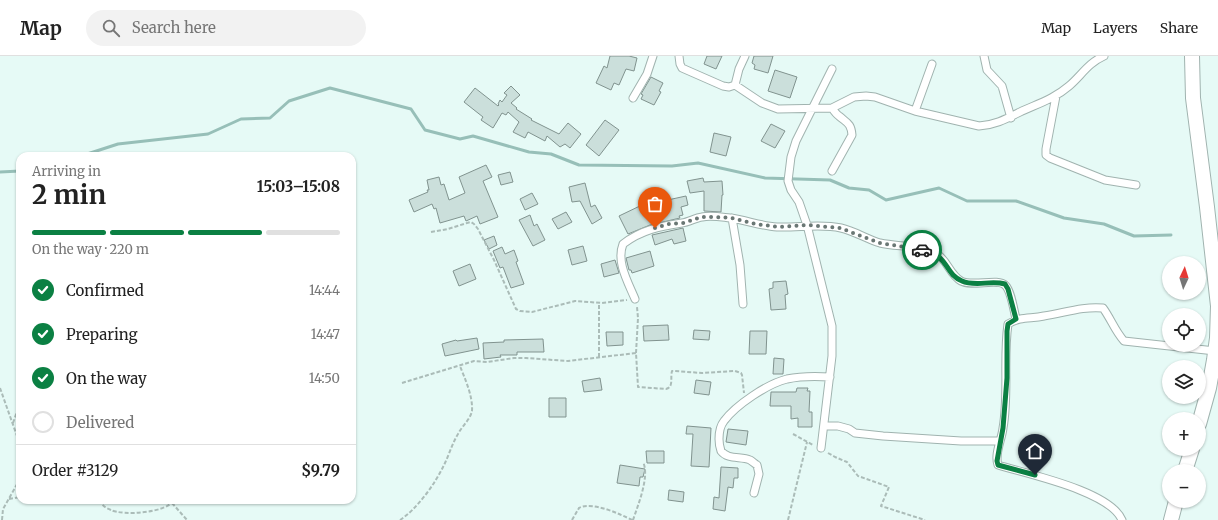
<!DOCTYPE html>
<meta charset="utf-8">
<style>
body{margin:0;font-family:Merriweather,serif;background:#f2f2f2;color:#222;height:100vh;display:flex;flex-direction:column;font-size:15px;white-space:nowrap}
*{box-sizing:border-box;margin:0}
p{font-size:13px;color:#767676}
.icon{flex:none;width:22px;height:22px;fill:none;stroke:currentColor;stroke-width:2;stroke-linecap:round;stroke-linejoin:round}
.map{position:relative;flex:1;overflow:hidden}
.panel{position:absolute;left:16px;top:96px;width:340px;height:352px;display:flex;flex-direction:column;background:#fff;border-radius:12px;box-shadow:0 1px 3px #0004}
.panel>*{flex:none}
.needle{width:26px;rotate:4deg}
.buttons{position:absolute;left:1162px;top:200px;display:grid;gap:8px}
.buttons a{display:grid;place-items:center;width:44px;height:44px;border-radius:50%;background:#fff;box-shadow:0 1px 3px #0004;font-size:20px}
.pin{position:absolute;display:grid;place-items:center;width:34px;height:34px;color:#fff;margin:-41px -17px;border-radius:50% 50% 50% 0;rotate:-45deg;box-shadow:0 0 4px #0007}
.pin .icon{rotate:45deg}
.courier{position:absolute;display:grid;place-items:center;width:40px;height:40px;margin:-20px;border:3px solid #0b8043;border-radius:50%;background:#fff;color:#222;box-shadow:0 1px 5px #0007}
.headline em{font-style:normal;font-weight:700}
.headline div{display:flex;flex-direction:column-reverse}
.headline{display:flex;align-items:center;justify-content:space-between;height:68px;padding:0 16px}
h1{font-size:26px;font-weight:700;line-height:30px}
.bar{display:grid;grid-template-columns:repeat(4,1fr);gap:6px 4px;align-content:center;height:48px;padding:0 16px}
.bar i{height:5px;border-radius:3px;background:#e0e0e0}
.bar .on{background:#0b8043}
.bar p{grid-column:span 4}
.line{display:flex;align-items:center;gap:10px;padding:0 16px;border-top:1px solid #e0e0e0}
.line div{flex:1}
ol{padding:0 16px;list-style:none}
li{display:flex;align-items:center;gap:12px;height:44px}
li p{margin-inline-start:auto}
li .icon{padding:4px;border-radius:50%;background:#0b8043;color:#fff;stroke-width:4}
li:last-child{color:#767676}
li i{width:22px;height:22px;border:2px solid #e0e0e0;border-radius:50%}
header{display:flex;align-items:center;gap:24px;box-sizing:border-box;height:56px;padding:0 20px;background:#fff;border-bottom:1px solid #e0e0e0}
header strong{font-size:19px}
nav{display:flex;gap:22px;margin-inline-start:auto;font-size:14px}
.search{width:280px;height:36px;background:#f2f2f2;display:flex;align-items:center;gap:10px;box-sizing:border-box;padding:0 14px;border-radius:22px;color:#767676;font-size:15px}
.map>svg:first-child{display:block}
</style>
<header>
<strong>Map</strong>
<div class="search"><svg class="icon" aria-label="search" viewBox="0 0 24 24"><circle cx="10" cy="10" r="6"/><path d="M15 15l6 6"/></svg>Search here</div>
<nav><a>Map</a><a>Layers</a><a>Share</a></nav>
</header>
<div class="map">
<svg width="1218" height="464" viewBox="0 0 1218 464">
<rect width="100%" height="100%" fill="#e6faf6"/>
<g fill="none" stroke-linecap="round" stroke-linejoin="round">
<!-- stream -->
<path stroke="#97bfb8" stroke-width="3" d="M81,100l37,-12 90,-10 33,-15 29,-1 19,-17 41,-13 81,21 14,21 35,9 13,-3 56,16 22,2 28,11 93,1 26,-3 67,15 65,2 19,8 20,2 17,10 53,-12 28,13h49l48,17 40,6 30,12 37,-1
M0,116l20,-1"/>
</g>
<!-- building -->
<path fill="#cbdfdb" stroke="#81938f" d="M610,0h19l8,2 -3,13 -8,-2 -7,16 -5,-2 -3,7 -15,-7 8,-17 3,2z
M707,0h15l-6,13 -12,-5z
M754,0h19l-5,17 -14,-4 1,-4 -3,-2z
M775,14l22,7 -7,21 -22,-7z
M651,21l12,6 -4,8 2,1 -7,13 -13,-6 2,-4 -2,-1z
M511,30l9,9 -9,8 6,5 -1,1 16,10 -1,1 28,14 9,-11 13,11 -11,14 -5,-4 -5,3 -13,-11 -2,5 -17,-9 -3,6 -12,-6 6,-10 -11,-10 -2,3 -4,-2 -9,15 -12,-8 2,-3 -19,-15 11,-14 23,18 1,-1 -1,-1 2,-4 2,2 5,-7 -3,-2z
M605,64l14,10 -20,26 -13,-11z
M771,68l14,7 -10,17 -14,-7z
M714,77l17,4 -5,19 -16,-4z
M486,109l6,12 -9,4 15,36 -18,7 -3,-8 -11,5 -2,-5 -24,7 -4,-15 -2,1 -2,-5 -18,8 -5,-12 19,-8 -1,-2h2l-2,-10 12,-3 2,8 3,-1 5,16 16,-7 -6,-16z
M510,116l3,10 -12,3 -3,-10z
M703,122l1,4 18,-1 1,14h-1l-1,17 -17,-1v-20l-14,2 -3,-12z
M585,127l6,24 4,-2 7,13 -10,6 -12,-23 -8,1 -3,-15z
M532,137l6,11 -13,6 -5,-11z
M686,140l2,9 -7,2 2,8 -4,1 1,2 -30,7 -22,9 -9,-18 25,-12 3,8 18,-5 -2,-6z
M566,156l6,10 -14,7 -6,-10z
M530,159l4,11 3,-2 8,16 -12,6 -14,-26z
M683,172l3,13 -12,3 -2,-5 -17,6 -3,-10z
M494,180l3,9 -8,4 -5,-9z
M583,190l4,15 -15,4 -4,-15z
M502,191l3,7 9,-4 4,11 -2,1 8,22 -13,4 -8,-21 -3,1 -7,-17z
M650,195l4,15 -22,7 -1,-3h-2l-3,-12z
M615,204l4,13 -15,4 -3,-13z
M470,208l6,15 -17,7 -6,-15z
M786,225l2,13 -3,1 1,14 -15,1 -2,-21 4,-1v-6z
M668,269l1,15 -25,1 -1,-15z
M694,274l16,1 -1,9 -16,-1z
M750,275h17l-1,23h-17z
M606,276h17v13l-16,1z
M477,282l2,11 -34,7 -3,-12 14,-4 1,1z
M543,283l1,13h-27v3h-17l1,2 -17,2 -1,-16 21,-1v-2z
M774,302l10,1 -1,15h-10z
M600,322l2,12 -18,2 -2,-11z
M696,324l15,2 -2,13 -15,-2z
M797,332h11l-1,3h3l-1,21h3v15h-14v-9l-7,1v-13h-21l1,-14h25z
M549,342h17v19h-17z
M687,370l24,2 -2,39 -18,-1 2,-32h-7z
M728,373l20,2 -2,14 -20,-3z
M646,395h18v12h-17z
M620,409l25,4 -2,8h-3l-1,9 -22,-3z
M721,411l17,1v10h-4l-1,10 -5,-1 -3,24 -12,-2 1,-12 5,1z
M669,434l15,2 -1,10 -15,-2z"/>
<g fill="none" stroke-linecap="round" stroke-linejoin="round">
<defs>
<path id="street" d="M679,0l1,8 2,4 41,18 6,1 6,-2 27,18 16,6 54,-1 22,-11 12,-1 9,1 40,14 64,15c16,-1 27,-7 41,-14 17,-8 34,-13 49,-26 12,-10 19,-23 35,-30
M984,0l3,14 15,16 9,32
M735,29l4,-16 6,-13
M1056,40l-10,53v6l4,3 55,22 31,5
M633,42l14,-24 6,-18
M915,55l17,-47
M832,115l20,-36c-1,-12 -5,-12 -13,-19 -3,-2 -5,-5 -7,-8
M732,162l8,47 3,39
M635,243c-7,-17 -19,-37 -12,-55 18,-14 38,-18 59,-21 7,-1 13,-5 20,-6 9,-2 19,0 28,1 16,2 31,8 47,9 21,1 43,-4 64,1 13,3 26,11 39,15 18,4 40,2 57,11 10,6 13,21 24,27 11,6 37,-3 44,4 6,5 9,26 11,34
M824,370h14l11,3 6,4 28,3 78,5h39
M821,392l11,-92v-30l-25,-101 -8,-23 -8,-12 -3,-9 3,-24 5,-16 36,-72
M754,437l5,-19 -2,-9c-2,-1 -5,-4 -7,-5 -9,-4 -22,0 -29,-9 -1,-3 -2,-9 -2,-12 0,-6 1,-13 5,-18 12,-16 43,-37 63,-42 14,-3 28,-3 43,-2
M1122,464c-12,-29 -95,-46 -124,-55 -4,-11 4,-26 5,-37 6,-34 0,-70 5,-104 13,-8 22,-5 36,-8 20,-3 39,-10 59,-8 8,11 12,23 21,33l91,10"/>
<path id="highway" d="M1192,0l1,42 14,109 11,99 -1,32 -3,22 -5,28 -10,36
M1185,415l7,-22
M1171,464l5,-19"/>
</defs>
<!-- street casing -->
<use href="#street" stroke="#a0b3af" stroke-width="9"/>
<!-- highway casing -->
<use href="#highway" stroke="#a0b3af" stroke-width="16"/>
<!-- path -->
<path stroke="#abbcb8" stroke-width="2" stroke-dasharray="4 2" stroke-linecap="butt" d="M431,176l17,-3 19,-6 4,-1 3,2 4,5 16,31 22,49 4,2 12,1 43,-11 27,2 25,-3
M636,297l2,-35 -1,-11
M599,301v-54
M402,327l72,-22 13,1 27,-4h12l42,3 68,-8 2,34 28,2c8,-2 4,-11 6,-18h3l27,2 33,-2 6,2 1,2 2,18
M0,332l17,48 3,25
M13,367l7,-20
M793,378l20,11
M828,397l7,4 12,5 11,14 31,11 -8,19 44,14
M9,443l11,-2
M99,444c3,5 6,8 12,10 12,6 56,3 63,-10
M172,447l15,17
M2,464l1,-11 17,-30
M400,464c17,-11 35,-36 44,-55 5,-10 8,-21 14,-31 4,-8 12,-14 14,-23 1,-15 -7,-32 -12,-45
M572,464l7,-12c13,-7 41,6 53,12
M633,464c5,-15 17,-44 10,-58
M788,464l19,-78"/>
<!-- street -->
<use href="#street" stroke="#fff" stroke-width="7"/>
<!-- highway -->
<use href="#highway" stroke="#fff" stroke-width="14"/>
</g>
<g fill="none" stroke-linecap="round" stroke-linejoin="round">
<!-- done -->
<path stroke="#6a7774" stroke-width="4" stroke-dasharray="0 7.2" d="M655,172l14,-4 14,-1 19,-6h14l16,1 24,6 22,3 29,-2 33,3 40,15 42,7"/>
<!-- route -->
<path stroke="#0b8043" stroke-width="5" d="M922,194c27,4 22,24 40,31 13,6 29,-1 43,3l3,5 8,30 -8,5 -1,7v47l-4,50 -6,33 1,4 37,10"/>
</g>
</svg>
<div class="buttons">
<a><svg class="needle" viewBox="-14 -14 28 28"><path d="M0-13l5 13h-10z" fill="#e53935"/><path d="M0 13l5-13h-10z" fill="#767676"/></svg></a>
<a><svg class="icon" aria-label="locate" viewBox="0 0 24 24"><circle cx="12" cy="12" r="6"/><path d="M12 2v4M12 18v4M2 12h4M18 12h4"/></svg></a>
<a><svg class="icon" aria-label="layers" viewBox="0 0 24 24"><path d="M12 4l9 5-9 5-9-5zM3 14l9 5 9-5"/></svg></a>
<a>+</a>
<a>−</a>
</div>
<div class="pin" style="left:655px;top:172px;background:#ea580c"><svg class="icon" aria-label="bag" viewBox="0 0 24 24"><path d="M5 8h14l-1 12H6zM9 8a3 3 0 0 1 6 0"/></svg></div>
<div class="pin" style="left:1035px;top:419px;background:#1f2937"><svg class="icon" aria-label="home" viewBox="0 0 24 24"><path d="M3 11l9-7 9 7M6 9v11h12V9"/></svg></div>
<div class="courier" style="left:922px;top:194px"><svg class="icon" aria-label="car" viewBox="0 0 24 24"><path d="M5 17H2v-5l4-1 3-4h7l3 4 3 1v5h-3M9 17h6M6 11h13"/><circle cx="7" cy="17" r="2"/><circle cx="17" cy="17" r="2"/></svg></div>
<section class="panel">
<div class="headline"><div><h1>2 min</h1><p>Arriving in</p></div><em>15:03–15:08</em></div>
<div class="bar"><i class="on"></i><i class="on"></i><i class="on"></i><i></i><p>On the way · 220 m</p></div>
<ol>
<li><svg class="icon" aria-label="check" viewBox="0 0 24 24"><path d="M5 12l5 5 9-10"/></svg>Confirmed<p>14:44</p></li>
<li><svg class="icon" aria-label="check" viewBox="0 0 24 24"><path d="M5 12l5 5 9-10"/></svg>Preparing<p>14:47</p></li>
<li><svg class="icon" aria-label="check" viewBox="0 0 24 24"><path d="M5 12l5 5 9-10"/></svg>On the way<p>14:50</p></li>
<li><i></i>Delivered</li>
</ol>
<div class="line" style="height:52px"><div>Order #3129</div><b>$9.79</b></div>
</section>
</div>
